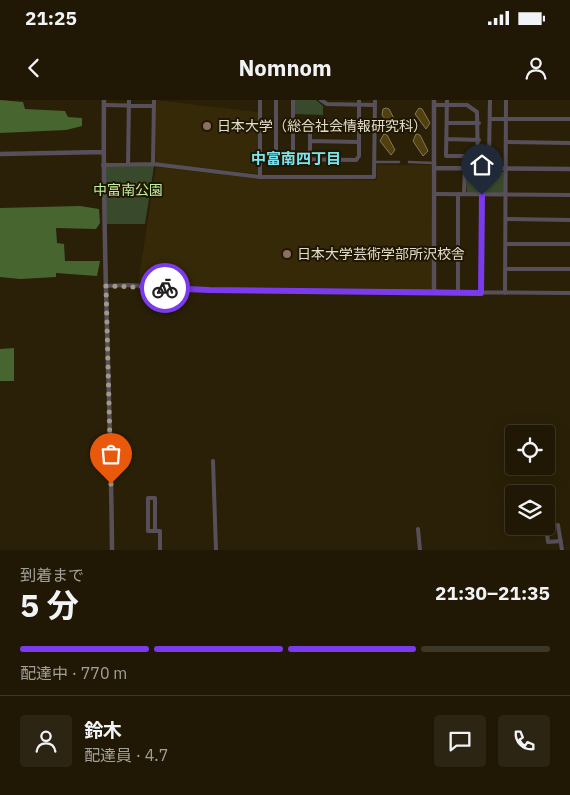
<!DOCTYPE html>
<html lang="ja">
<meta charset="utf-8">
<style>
body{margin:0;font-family:"IBM Plex Sans","Noto Sans JP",sans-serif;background:#2d2513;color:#f1f3f6;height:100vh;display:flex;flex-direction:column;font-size:19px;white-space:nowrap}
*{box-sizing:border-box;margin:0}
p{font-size:16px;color:#a2a09a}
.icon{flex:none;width:28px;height:28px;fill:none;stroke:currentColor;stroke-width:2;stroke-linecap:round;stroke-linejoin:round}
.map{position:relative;height:450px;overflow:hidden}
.details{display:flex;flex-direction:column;background:#201805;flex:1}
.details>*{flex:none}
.fabs{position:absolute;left:505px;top:325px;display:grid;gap:10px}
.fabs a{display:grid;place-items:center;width:50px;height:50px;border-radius:5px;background:#201805;box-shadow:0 5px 20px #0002,0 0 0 1px #3d3727;font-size:25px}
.pin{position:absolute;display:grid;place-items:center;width:42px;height:42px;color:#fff;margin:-51px -21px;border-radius:50% 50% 50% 0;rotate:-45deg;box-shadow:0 0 5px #0007}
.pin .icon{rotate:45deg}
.courier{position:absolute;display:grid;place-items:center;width:50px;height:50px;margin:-25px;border:4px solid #7c3aed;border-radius:50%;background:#fff;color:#222;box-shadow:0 1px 6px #0007}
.head em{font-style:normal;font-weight:700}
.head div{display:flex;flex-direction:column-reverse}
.head{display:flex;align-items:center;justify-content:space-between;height:85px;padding:0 20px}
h1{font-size:32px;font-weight:700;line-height:38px}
.bar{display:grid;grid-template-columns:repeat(4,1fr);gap:8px 5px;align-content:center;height:60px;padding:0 20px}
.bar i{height:6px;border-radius:4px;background:#3d3727}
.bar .selected{background:#7c3aed}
.bar p{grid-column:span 4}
.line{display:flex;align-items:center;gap:12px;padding:0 20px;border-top:1px solid #3d3727}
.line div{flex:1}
.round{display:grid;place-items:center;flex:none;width:52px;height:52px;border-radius:5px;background:#2d2513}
.status{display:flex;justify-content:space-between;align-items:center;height:35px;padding:0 25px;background:#201805;direction:ltr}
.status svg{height:14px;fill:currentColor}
header{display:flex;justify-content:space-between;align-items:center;height:65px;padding:0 20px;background:#201805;font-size:22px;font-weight:700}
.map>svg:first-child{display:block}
</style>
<div class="status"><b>21:25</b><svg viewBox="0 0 49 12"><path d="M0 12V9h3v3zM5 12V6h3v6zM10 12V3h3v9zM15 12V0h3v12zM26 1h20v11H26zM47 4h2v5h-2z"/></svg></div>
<header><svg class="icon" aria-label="back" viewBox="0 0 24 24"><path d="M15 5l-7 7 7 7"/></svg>Nomnom<svg class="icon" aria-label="person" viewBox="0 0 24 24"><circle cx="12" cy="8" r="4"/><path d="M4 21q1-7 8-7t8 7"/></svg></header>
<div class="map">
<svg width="570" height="450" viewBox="0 0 570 450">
<rect width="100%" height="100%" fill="#2a2007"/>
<!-- built -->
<path fill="#352907" d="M155,0l104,12v62l-103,-11z
M377,65h54l1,126 -221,-3 -73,-4 18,-117 104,12 117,1z"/>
<!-- green -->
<path fill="#394a2c" d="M295,0h21l7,6v9l-28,-1z
M105,66h49l-9,58h-40z
M466,71l38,1v21h-37z"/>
<!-- forest -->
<path fill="#47652f" d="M0,0l23,2 2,7 40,2 3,6 14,1v8l-16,4 -66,3z
M80,106l19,3 1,14 -4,6 -40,-1 1,15 7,1 1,17h35l-3,15 -41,-3v4l-36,2 -20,-2v-69z
M14,248v33h-14v-32z"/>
<!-- building -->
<path fill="#513f0d" stroke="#83785d" d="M386,8l3,1 8,15 -4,5 -11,-14 1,-6z
M419,8l3,1 8,14 -4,6 -11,-15z
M384,34l3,1 8,15 -4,5 -11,-14z
M416,34l4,1 8,16 -5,5 -10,-15z"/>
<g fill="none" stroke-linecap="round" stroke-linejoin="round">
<!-- pedestrian -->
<path stroke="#57505a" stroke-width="2.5" d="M375,62h24
M409,62l25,1"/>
<!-- minor -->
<path stroke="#57505a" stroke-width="4" d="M276,0v56l3,3 77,1 3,-4v-56
M321,0l6,4 48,1
M447,0l-1,56h43l1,-56
M104,5l50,1
M434,5h33l10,7 1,56
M490,19h80
M447,23h32
M447,39l32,1
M310,41l49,1
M506,42l64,1
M293,60v-60
M310,60v-37l49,1
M128,64l1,-64
M153,64l1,-64
M103,65l50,-1 107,13h114l1,-77
M260,77v-77
M434,94l136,1
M464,94l1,-26
M506,119l64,1
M506,144h64
M505,169h65
M105,186l23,-1 81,5 361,3
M458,192v-98
M481,193l1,-98
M505,193l1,-193
M213,361l3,89
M558,425l4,25
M418,429l2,21
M155,431v-33h-7v33h12v19
M547,434l1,8 13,-1"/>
<!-- tertiary -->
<path stroke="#57505a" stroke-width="4.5" d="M104,0c-2,150 7,300 8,450
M0,54l103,-2
M434,68l136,1
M434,192v-192"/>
</g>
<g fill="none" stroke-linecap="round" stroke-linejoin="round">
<!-- done -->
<path stroke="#a29a88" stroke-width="5" stroke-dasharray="0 9" d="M111,384l-5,-198 59,2"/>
<!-- route -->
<path stroke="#7c3aed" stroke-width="6" d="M165,188l44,2 272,3 1,-98"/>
</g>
<!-- markers -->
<g fill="#8d6e63" stroke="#201701" stroke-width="2">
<circle cx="207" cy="26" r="5"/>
<circle cx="287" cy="154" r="5"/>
</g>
<g text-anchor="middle" stroke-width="4" stroke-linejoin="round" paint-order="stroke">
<!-- poi labels -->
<g font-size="14" fill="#e2dcce" stroke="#201701" text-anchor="start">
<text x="217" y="31">日本大学（総合社会情報研究科）</text>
<text x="297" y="159">日本大学芸術学部所沢校舎</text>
</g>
<!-- park labels -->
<g font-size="14" fill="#c1f09f" stroke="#201701">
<text x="128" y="95">中富南公園</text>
</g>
<!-- neighbourhood labels -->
<g font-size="15" font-weight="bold" fill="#79e3f1" stroke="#201701">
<text x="296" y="64">中富南四丁目</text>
</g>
</g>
</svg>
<div class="fabs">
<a><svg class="icon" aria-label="locate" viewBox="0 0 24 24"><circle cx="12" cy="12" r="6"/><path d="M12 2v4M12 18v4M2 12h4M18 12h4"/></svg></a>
<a><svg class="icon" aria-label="layers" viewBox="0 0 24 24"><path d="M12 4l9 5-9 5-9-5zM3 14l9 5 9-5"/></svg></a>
</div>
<div class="pin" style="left:111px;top:384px;background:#ea580c"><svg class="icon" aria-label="bag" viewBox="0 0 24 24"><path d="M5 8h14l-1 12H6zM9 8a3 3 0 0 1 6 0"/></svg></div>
<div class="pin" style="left:482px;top:95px;background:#1f2937"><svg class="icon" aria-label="home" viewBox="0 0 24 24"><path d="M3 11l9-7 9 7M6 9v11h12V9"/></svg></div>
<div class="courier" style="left:165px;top:188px"><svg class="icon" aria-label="bike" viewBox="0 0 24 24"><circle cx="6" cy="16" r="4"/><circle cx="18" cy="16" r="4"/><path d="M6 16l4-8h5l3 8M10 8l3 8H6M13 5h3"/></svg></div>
</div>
<section class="details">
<div class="head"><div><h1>5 分</h1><p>到着まで</p></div><em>21:30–21:35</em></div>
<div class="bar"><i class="selected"></i><i class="selected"></i><i class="selected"></i><i></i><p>配達中 · 770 m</p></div>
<div class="line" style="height:90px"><a class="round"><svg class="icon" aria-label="person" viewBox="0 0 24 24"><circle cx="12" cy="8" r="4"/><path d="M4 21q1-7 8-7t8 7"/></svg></a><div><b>鈴木</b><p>配達員 · 4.7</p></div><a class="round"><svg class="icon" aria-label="chat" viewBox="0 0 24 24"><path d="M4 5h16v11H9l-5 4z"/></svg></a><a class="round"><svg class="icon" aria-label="phone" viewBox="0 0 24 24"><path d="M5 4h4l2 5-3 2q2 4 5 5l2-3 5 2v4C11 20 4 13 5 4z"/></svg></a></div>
</section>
